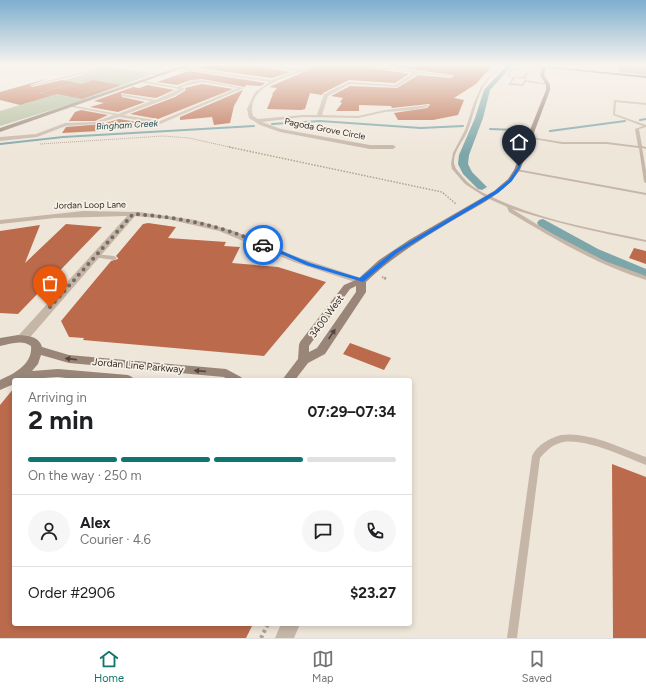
<!DOCTYPE html>
<meta charset="utf-8">
<style>
body{margin:0;font-family:Figtree,sans-serif;background:#f6f6f6;color:#202124;height:100vh;display:flex;flex-direction:column;font-size:15px;white-space:nowrap}
*{box-sizing:border-box;margin:0}
p{font-size:13px;color:#757577}
.icon{flex:none;width:22px;height:22px;fill:none;stroke:currentColor;stroke-width:2;stroke-linecap:round;stroke-linejoin:round}
.map{position:relative;flex:1;overflow:hidden}
.drawer{position:absolute;left:12px;top:378px;width:400px;height:248px;display:flex;flex-direction:column;background:#fff;border-radius:4px;box-shadow:0 2px 6px #0003}
.drawer>*{flex:none}
.pin{position:absolute;display:grid;place-items:center;width:34px;height:34px;color:#fff;margin:-41px -17px;border-radius:50% 50% 50% 0;rotate:-45deg;box-shadow:0 0 4px #0007}
.pin .icon{rotate:45deg}
.courier{position:absolute;display:grid;place-items:center;width:40px;height:40px;margin:-20px;border:3px solid #1a73e8;border-radius:50%;background:#fff;color:#222;box-shadow:0 1px 5px #0007}
.overview em{font-style:normal;font-weight:700}
.overview div{display:flex;flex-direction:column-reverse}
.overview{display:flex;align-items:center;justify-content:space-between;height:68px;padding:0 16px}
h1{font-size:26px;font-weight:700;line-height:30px}
.bar{display:grid;grid-template-columns:repeat(4,1fr);gap:6px 4px;align-content:center;height:48px;padding:0 16px}
.bar i{height:5px;border-radius:3px;background:#e0e0e0}
.bar .on{background:#0f766e}
.bar p{grid-column:span 4}
.line{display:flex;align-items:center;gap:10px;padding:0 16px;border-top:1px solid #e0e0e0}
.line div{flex:1}
.round{display:grid;place-items:center;flex:none;width:42px;height:42px;border-radius:21px;background:#f6f6f6}
.menu{display:flex;justify-content:space-around;align-items:center;height:56px;border-top:1px solid #e0e0e0;background:#fff;font-size:11px;color:#757577}
.menu a{display:grid;justify-items:center;gap:2px}
.menu .on{color:#0f766e}
.map>svg:first-child{display:block}
</style>
<div class="map">
<svg width="646" height="638" viewBox="0 0 646 638">
<rect width="100%" height="100%" fill="#efe6da"/>
<!-- green -->
<path fill="#b0bc9b" d="M619,65l27,3v7l-27,-3z
M107,68l43,7 -73,27 -77,24v-15l33,-10 -24,-5z"/>
<g fill="none" stroke-linecap="round" stroke-linejoin="round">
<!-- stream -->
<path stroke="#7ca6a9" stroke-width="2" d="M640,120l6,-1
M272,124l48,-3 101,7 42,-2
M490,129l24,1
M550,131l75,-10
M0,144l63,-7 191,-11"/>
<!-- canal -->
<path fill="#7ca6a9" fill-rule="evenodd" d="M507,65l5,1 -22,24 -7,28 -14,37 -1,9 4,8 15,15 -5,3 -4,-1 -15,-15 -5,-10 1,-9 16,-37 9,-28z
M543,219l55,30 48,20v9l-58,-23 -49,-29 -2,-3 2,-3z"/>
</g>
<!-- building -->
<path fill="#bb6b4c" d="M207,65h36l48,7 -19,6 -74,-10z
M320,65h34l55,9 -14,9 -46,-3 -26,13 -1,2 -12,-2 -5,16 -4,1 -34,-1 6,-15h-1l5,-6 -8,-1z
M379,65h114l-17,19 -22,14 10,2 -6,15 -25,5h-35l-4,-7 33,-5 3,-3 -1,-1 -37,4 -1,-2 -32,-1v6h-23l6,-8 -2,-1 3,-4 -12,-2 19,-10 47,2 21,-13 33,3 3,-2 -1,-1z
M189,71l76,12 -4,3 -15,-1 -1,2 -43,-8 -11,1 -14,5 -20,-3z
M50,78l-20,7 2,2 30,-7 19,4 12,-4 28,5 -39,14 -25,-5 -37,11 -20,-5v-8z
M202,84l31,5 -75,30 -28,-5 45,-17 11,-7 -1,-2z
M148,85l26,5 -18,8 -35,-5 1,4 23,5 -27,10 -28,-5 14,-4 -10,-2 39,-14 6,1z
M243,90l-9,16 -4,17 -16,2 -2,-8 -32,3v-3z
M81,110l27,5 -13,6h-26l6,-9z
M119,119l25,4 -16,6 -26,-5z
M102,124l-3,7 -37,2 4,-6z
M148,223l28,4 -8,11 58,4 -2,4 16,1 -8,16 46,4 48,15 -62,74 -181,-16 1,-2 -15,-1 -8,-16 50,-60 7,-2v-1l-2,-2 27,-32z
M66,224l36,3 -84,87 -18,-1v-82l40,-6 -15,38z
M634,248l12,3v13l-17,-6z
M350,343l41,15 -7,12 -41,-16z
M14,388v236h239l-7,14h-246v-233z
M612,464l34,13v161h-33z"/>
<g fill="none" stroke-linecap="round" stroke-linejoin="round">
<!-- path-far4 -->
<path stroke="#b1a092" stroke-width="1" stroke-dasharray="1 1" stroke-linecap="butt" d="M93,78l27,4 -51,17 -29,-6z
M40,144l123,-8 26,2 45,10"/>
<!-- path-far3 -->
<path stroke="#b1a092" stroke-width="1.5" stroke-dasharray="1.5 1.5" stroke-linecap="butt" d="M229,147l213,45 14,12"/>
<!-- path-far2 -->
<path stroke="#b1a092" stroke-width="2" stroke-dasharray="1.5 1.5" stroke-linecap="butt" d="M382,277l5,2"/>
<!-- path-far1 -->
<path stroke="#b1a092" stroke-width="2.5" stroke-dasharray="2 2" stroke-linecap="butt" d="M384,278l3,1"/>
<!-- path -->
<path stroke="#b1a092" stroke-width="4" stroke-dasharray="3 3" stroke-linecap="butt" d="M261,638l7,-14"/>
<!-- lane -->
<path fill="#c6b6a7" fill-rule="evenodd" d="M502,65h2c-7,6 -14,12 -19,19 -9,14 -11,31 -17,46 -4,11 -15,21 -14,33 1,6 5,9 8,13 12,15 30,21 46,28 43,18 92,26 138,36v2c-45,-9 -90,-19 -134,-33l39,24 54,28 41,15v4c-49,-15 -93,-42 -137,-68l-2,-5 -22,-10 -20,-13 -13,-15 -1,-5 2,-11 12,-23 9,-27 7,-16 7,-9z
M542,65l3,1 5,-1 -6,3z
M102,67l59,7 -1,1 -58,-6 -70,17 -1,-1z
M512,68l17,3 -3,6 1,1 -1,2 22,4 -1,1 -21,-3 -3,4 -15,-1 5,-8 -6,-1zM513,70l14,1 -4,6 -14,-1zM515,78l9,1h1l-3,5 -11,-1z
M614,100l32,3v2l-30,-3 -1,12 31,11v2l-7,2 3,17 4,1v2l-4,-1 4,23v12l-2,-1 -5,-34 -32,-4h-45l-34,-6 2,-1 32,5h45l31,4 -3,-17 8,-3 -30,-11z
M516,169l130,24v2l-129,-24 -2,-1z
M95,254l19,2 3,2 -3,2 -21,-3 -1,-1z
M561,435c27,-4 60,13 85,22v8c-21,-8 -65,-29 -86,-22 -8,2 -15,9 -20,15l-23,180h-10l25,-182c5,-11 18,-18 29,-21z"/>
<!-- street -->
<path fill="#c6b6a7" fill-rule="evenodd" d="M262,65l40,4 11,-4h6c-21,11 -75,17 -66,51l5,3 45,-4h14l7,-21 25,-12 46,3 18,-12 -58,-8h12l86,11 -2,1 -33,-4 -21,14 -47,-3 -22,12 -6,19 36,1 27,-6 44,-5 -2,2 -15,3 -27,2 -27,6 -55,-1 -41,5 19,7 89,16h23l3,2 -3,2h-23l-90,-17 -20,-7 -11,-7 -2,-9 8,-17 14,-10 -92,-14 2,-1 93,13 25,-9z
M139,80l38,7 15,-6 10,-1 42,8 -84,36 -41,-7 -23,7 -30,2 -29,11 -37,4v-4l36,-3 29,-11 30,-1 19,-7 -42,-8 -2,-2 48,9 33,-13 -29,-5v-2l34,6 23,-11 -39,-7zM202,82l36,6 -78,33 -36,-6 50,-19 11,-7 -4,-2z
M83,211l56,1 56,8 39,11 66,27 64,21 2,2 -5,3 -67,-22 -75,-31 -52,-12 -32,-3 -109,126h-8l-1,-3 1,-3 109,-120 -72,2 -55,6v-4z
M281,624h19l-6,14h-19z"/>
<!-- secondary -->
<path fill="#998679" fill-rule="evenodd" d="M185,65h6l-191,67v-4z
M543,66l3,1 -2,8 6,10v5l-30,80c-17,25 -45,37 -70,52 -30,18 -59,36 -84,60v10l-41,62 -17,9 -13,17h-13l16,-21 1,-14 1,-3 44,-57 14,-6 21,-19 30,-20 85,-49 14,-12 6,-9 32,-80v-5l-6,-10zM356,286v6l-39,56 -8,4v-6l41,-57z
M18,335c10,1 21,1 24,12l27,8 157,14 15,8 2,3h-15l-4,-3 -155,-14 -28,-8 -3,9 -6,7 26,-2 70,6 4,2 2,3h-51l-25,-3 -44,3v4l-14,6v-10c14,-6 33,-16 31,-34 -9,-7 -21,-2 -31,0v-8z"/>
<!-- primary -->
<path fill="#746359" fill-rule="evenodd" d="M530,65l116,11v2l-114,-12z"/>
</g>
<!-- one-way arrows -->
<defs><path id="oneway-solid" d="M-6-.8H1V-3.2L6.5 0L1 3.2V.8H-6Z"/></defs>
<g fill="#524640">
<use href="#oneway-solid" transform="translate(332 334) rotate(-56)"/>
<use href="#oneway-solid" transform="translate(71 359) rotate(-173)"/>
<use href="#oneway-solid" transform="translate(200 371) rotate(-175)"/>
</g>
<!-- sky -->
<linearGradient id="sky" x2="0" y2="1"><stop stop-color="#7daecf"/><stop offset="0.42" stop-color="#f8f4ee"/><stop offset="1" stop-color="#f8f4ee" stop-opacity="0"/></linearGradient>
<rect width="646" height="154" fill="url(#sky)"/>
<!-- route -->
<path fill="#1a73e8" d="M519,165l2,1 -9,15 -14,12 -101,60 -34,29 -57,-17 -45,-20 4,-1 45,19 50,15 34,-27 101,-60 14,-11z"/>
<g fill="none" stroke-linecap="round" stroke-linejoin="round">
<!-- done -->
<path stroke="#756c66" stroke-width="4" stroke-dasharray="0 7.2" d="M50,307l83,-93c45,3 89,11 130,31"/>
</g>
<g text-anchor="middle" stroke-width="3.5" stroke-linejoin="round" paint-order="stroke">
<!-- far-water labels -->
<g font-size="9" font-style="italic" fill="#204b50" stroke="#f7f0e6">
<text transform="translate(127 125) rotate(-3)" y="3">Bingham Creek</text>
</g>
<!-- far-street labels -->
<g font-size="9" fill="#332b27" stroke="#f7f0e6">
<text transform="translate(325 129) rotate(11)" y="3">Pagoda Grove Circle</text>
<text transform="translate(90 205) rotate(-1)" y="3">Jordan Loop Lane</text>
</g>
<!-- street labels -->
<g font-size="10" fill="#332b27" stroke="#f7f0e6">
<text transform="translate(326 316) rotate(-54)" y="4">3400 West</text>
<text transform="translate(138 365) rotate(5)" y="4">Jordan Line Parkway</text>
</g>
</g>
</svg>
<div class="pin" style="left:50px;top:307px;background:#ea580c"><svg class="icon" aria-label="bag" viewBox="0 0 24 24"><path d="M5 8h14l-1 12H6zM9 8a3 3 0 0 1 6 0"/></svg></div>
<div class="pin" style="left:519px;top:166px;background:#1f2937"><svg class="icon" aria-label="home" viewBox="0 0 24 24"><path d="M3 11l9-7 9 7M6 9v11h12V9"/></svg></div>
<div class="courier" style="left:263px;top:245px"><svg class="icon" aria-label="car" viewBox="0 0 24 24"><path d="M5 17H2v-5l4-1 3-4h7l3 4 3 1v5h-3M9 17h6M6 11h13"/><circle cx="7" cy="17" r="2"/><circle cx="17" cy="17" r="2"/></svg></div>
<section class="drawer">
<div class="overview"><div><h1>2 min</h1><p>Arriving in</p></div><em>07:29–07:34</em></div>
<div class="bar"><i class="on"></i><i class="on"></i><i class="on"></i><i></i><p>On the way · 250 m</p></div>
<div class="line" style="height:72px"><a class="round"><svg class="icon" aria-label="person" viewBox="0 0 24 24"><circle cx="12" cy="8" r="4"/><path d="M4 21q1-7 8-7t8 7"/></svg></a><div><b>Alex</b><p>Courier · 4.6</p></div><a class="round"><svg class="icon" aria-label="chat" viewBox="0 0 24 24"><path d="M4 5h16v11H9l-5 4z"/></svg></a><a class="round"><svg class="icon" aria-label="phone" viewBox="0 0 24 24"><path d="M5 4h4l2 5-3 2q2 4 5 5l2-3 5 2v4C11 20 4 13 5 4z"/></svg></a></div>
<div class="line" style="height:52px"><div>Order #2906</div><b>$23.27</b></div>
</section>
</div>
<nav class="menu">
<a class="on"><svg class="icon" aria-label="home" viewBox="0 0 24 24"><path d="M3 11l9-7 9 7M6 9v11h12V9"/></svg>Home</a>
<a><svg class="icon" aria-label="map" viewBox="0 0 24 24"><path d="M3 6l6-2 6 2 6-2v14l-6 2-6-2-6 2zM9 4v14M15 6v14"/></svg>Map</a>
<a><svg class="icon" aria-label="saved" viewBox="0 0 24 24"><path d="M7 4h10v16l-5-4-5 4z"/></svg>Saved</a>
</nav>
